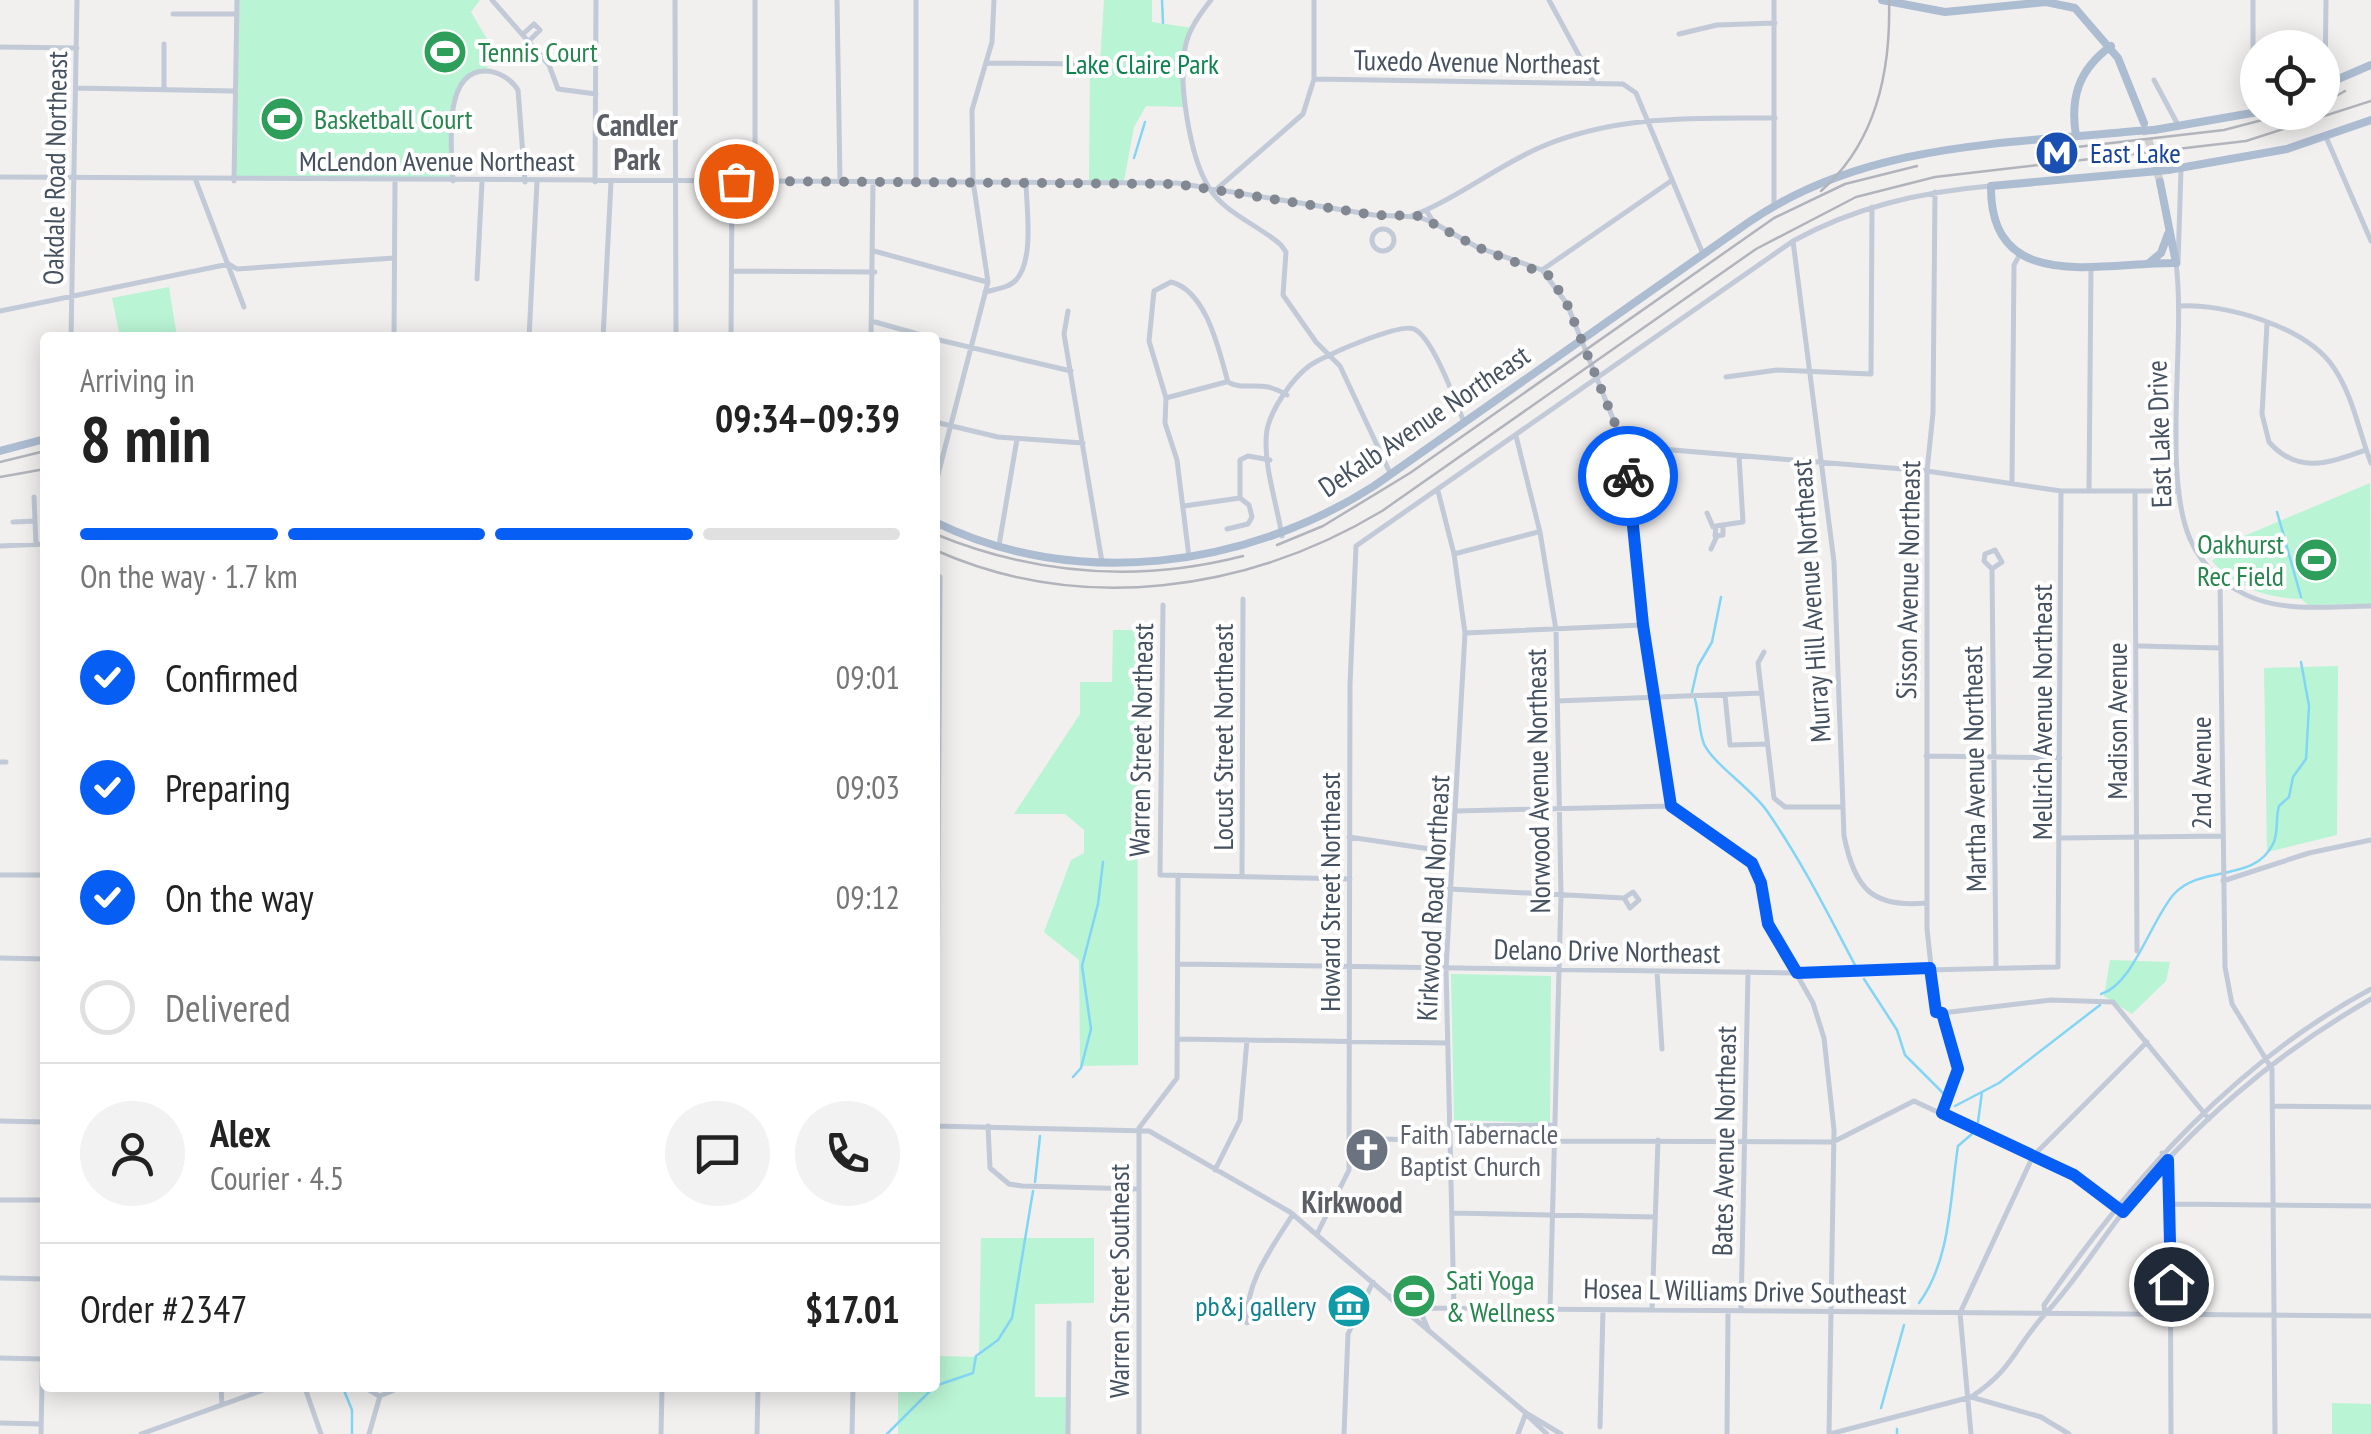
<!DOCTYPE html>
<meta charset="utf-8">
<style>
body{margin:0;font-family:"PT Sans Narrow",sans-serif;background:#f2f2f2;color:#222;height:100vh;display:flex;flex-direction:column;font-size:38px;white-space:nowrap}
*{box-sizing:border-box;margin:0}
p{font-size:32px;color:#767676}
.icon{flex:none;width:55px;height:55px;fill:none;stroke:currentColor;stroke-width:2;stroke-linecap:round;stroke-linejoin:round}
.map{position:relative;flex:1;overflow:hidden}
.details{position:absolute;left:40px;top:332px;width:900px;height:1060px;display:flex;flex-direction:column;background:#fff;border-radius:10px;box-shadow:0 5px 25px #0003}
.details>*{flex:none}
.controls{position:absolute;left:2240px;top:30px;display:grid;gap:20px}
.controls a{display:grid;place-items:center;width:100px;height:100px;border-radius:50%;background:#fff;box-shadow:0 5px 25px #0003;font-size:50px}
.pin{position:absolute;display:grid;place-items:center;width:85px;height:85px;color:#fff;margin:-42px;border:5px solid #fff;border-radius:50%;box-shadow:0 2px 10px #0007}
.courier{position:absolute;display:grid;place-items:center;width:100px;height:100px;margin:-50px;border:8px solid #065ef5;border-radius:50%;background:#fff;color:#222;box-shadow:0 2px 12px #0007}
.head em{font-style:normal;font-weight:700}
.head div{display:flex;flex-direction:column-reverse}
.head{display:flex;align-items:center;justify-content:space-between;height:170px;padding:0 40px}
h1{font-size:65px;font-weight:700;line-height:75px}
.bar{display:grid;grid-template-columns:repeat(4,1fr);gap:15px 10px;align-content:center;height:120px;padding:0 40px}
.bar i{height:12px;border-radius:8px;background:#e0e0e0}
.bar .selected{background:#065ef5}
.bar p{grid-column:span 4}
.line{display:flex;align-items:center;gap:25px;padding:0 40px;border-top:2px solid #e0e0e0}
.line div{flex:1}
.round{display:grid;place-items:center;flex:none;width:105px;height:105px;border-radius:52px;background:#f2f2f2}
ol{padding:0 40px;list-style:none}
li{display:flex;align-items:center;gap:30px;height:110px}
li p{margin-inline-start:auto}
li .icon{padding:10px;border-radius:50%;background:#065ef5;color:#fff;stroke-width:4}
li:last-child{color:#767676}
li i{width:55px;height:55px;border:5px solid #e0e0e0;border-radius:50%}
.map>svg:first-child{display:block}
</style>
<div class="map">
<svg width="2371" height="1434" viewBox="0 0 2371 1434">
<rect width="100%" height="100%" fill="#f2efef"/>
<!-- green -->
<path fill="#b9f4d4" d="M235,0h245l-9,12 19,32 -3,25c-49,15 -36,68 -35,110h-219z
M1104,0h48v22l41,6 -8,19 -1,60 -38,-1 -12,21 -10,54 -35,-1 1,-116 10,-1z
M169,287l8,50h-57l-8,-39z
M2370,483l1,121 -63,1 -7,-6c-34,-1 -67,-12 -89,-38l25,-22z
M1113,630h24l1,435 -58,1 -1,-106 -35,-28 27,-72 13,-7v-23l-19,-16h-51l66,-100v-32h32z
M2338,666l-1,169 -70,17 -3,-184z
M2110,960l60,2 -4,19 -34,33 -28,-18z
M1451,974l100,2 -1,147 -96,-3z
M981,1238h113v65l-59,1v93h35v37h-172v-46h37v-32l44,1z
M2332,1403l39,1v30h-39z"/>
<g fill="none" stroke-linecap="round" stroke-linejoin="round">
<!-- stream -->
<path stroke="#82d5f5" stroke-width="2.5" d="M1162,0l1,23
M1134,158l11,-36
M2277,512l24,85
M1692,692l6,-26 14,-24 9,-45
M1695,699c4,14 4,33 9,45 10,21 46,43 63,67 34,49 60,101 88,154
M1864,979l33,51 8,25 39,39
M2101,994c32,-9 50,-74 73,-100 28,-30 80,-11 99,-50 6,-12 2,-24 6,-38l10,-9 4,-20 13,-18 3,-53 -8,-44
M1073,1077l8,-9 10,-39 -9,-63 16,-62 5,-42
M1955,1106l44,-23 101,-78
M1978,1122l4,-30
M1035,1182l5,-46
M1919,1303c32,-43 31,-106 39,-157l15,-13
M935,1386l38,-13 3,-17 22,-16 14,-22 21,-127
M343,1388l9,22v24
M1881,1408l23,-83
M1897,1429v5
M887,1434l46,-46"/>
<!-- major-tunnel -->
<path stroke="#cfcfd2" stroke-width="8" stroke-dasharray="8 4" stroke-linecap="butt" d="M2145,127l15,55"/>
<!-- minor -->
<path stroke="#c1cad6" stroke-width="5" d="M492,0l57,65 9,24 38,5
M675,0l1,338
M755,0v182
M837,0l3,182
M1211,0c-11,14 -23,30 -26,48 -7,35 5,108 23,138 15,27 51,39 73,59l5,7 -3,43 33,47 24,24 51,109
M1549,0l45,83
M1774,0v205
M173,14h63
M523,34l11,-10 6,6 -11,11
M1679,34l38,-9 58,-2
M164,44v44
M0,47l77,1
M987,63l99,1
M1314,79l309,5 13,9 67,161
M2154,80l24,45
M2325,85l1,-85
M76,88l157,3
M2253,114v-114
M2326,137l45,104
M0,177l1177,6 197,32 45,2 15,6
M196,181l48,126
M234,181l3,-181
M453,181c-1,-28 -12,-110 32,-110 13,0 26,8 33,19l7,92
M916,181v-181
M595,182l1,-182
M1218,188l85,-74 11,-35v-79
M1935,192l-2,221 -6,58v458l9,83 6,1 16,56 -16,44
M1426,210c40,-18 75,-46 115,-63 75,-32 154,-29 234,-29
M1413,215l13,-5 8,13 43,24 65,23 25,34 57,142 42,346 5,14 81,57 9,20 7,41 45,79 11,35 10,92 -5,304
M1372 240a11 11 0 1 1 22 0a11 11 0 1 1-22 0Z
M1793,241l41,321 10,274c11,53 28,72 82,67
M874,251l113,31
M2176,263c10,77 -14,211 14,276 12,28 38,50 66,60 36,13 78,7 115,7
M2178,264l3,-95
M1542,270l129,-89
M733,271l142,1
M477,279l5,-97
M985,292c10,-3 24,-4 31,-12 19,-21 10,-74 10,-100
M2179,306c46,-3 128,21 155,62 19,28 25,64 37,95
M0,311l229,-47 8,5 157,-11
M1068,311l-4,23 38,228
M875,322l57,16
M2267,324l-5,90 7,28c29,33 60,21 97,8
M71,338l6,-338
M394,338l1,-157
M529,338l8,-156
M603,338l8,-156
M731,338l1,-157
M871,338l2,-156
M935,339l136,32
M1726,377l51,-7 94,4 1,-167
M1166,398l60,-16
M935,422l63,15 85,6
M1516,436l24,96 16,98 5,265 -11,414
M1624,446l303,25 134,20h118
M2012,482l2,-217 5,-9
M935,486l53,-204 -15,-101 -1,-71 20,-68 2,-42
M2089,490l2,-222
M1438,491l16,63 11,79 -19,336 8,340
M2135,491l2,460
M34,497l2,48
M1184,506l56,-8
M1707,513l6,14
M13,522l22,-1
M1723,526v9l-8,1 1,-10 27,-4 -4,-66
M1227,529l21,-5 4,-7 -3,-12 -9,-7v-38l8,-4 22,4
M1282,536c-5,-32 -20,-75 -15,-106 4,-21 25,-51 42,-64 13,-10 91,-43 105,-37 19,8 42,74 50,93
M999,545l18,-106
M0,546l45,-2
M1711,549l6,-13
M1454,554l84,-22
M1189,557l-12,-97 -12,-37 1,-25 -17,-57 5,-50 17,-9c36,9 48,69 57,100 17,10 32,-4 59,13
M1992,569l10,-7 -7,-12 -10,4 -1,7 8,8 4,398
M935,574l5,3 -5,757
M2220,579l5,388 7,37 40,65 3,365
M1163,605l-3,270 190,4
M1465,633l177,-8
M2139,646l82,2
M1764,652l-6,11 16,135 11,9h57
M1725,695l5,50 37,-1
M1557,701l205,-8
M1926,756l134,2
M0,762h6
M1456,811l215,-5
M1349,837l101,15
M2062,838l160,-2
M0,875h45
M1242,876l1,-277
M2223,881l86,-28 62,-13
M1449,889l175,9 9,-6 6,8 -9,8 -6,-10
M0,958l45,1
M1179,964l618,9 261,-6 3,-476
M1657,972l5,77
M1942,1013l109,-13 62,2 96,117
M1179,1039l268,4
M2272,1106l99,1
M0,1121l45,1
M935,1126l214,5 141,81 97,83 32,13 952,8
M988,1126l2,42 19,16 13,2 117,3
M1450,1126l104,-1
M1139,1128l38,-50 1,-201
M1349,1138l101,3
M1554,1141l279,1 81,-41 159,74 49,36
M2162,1153l8,20 1,261
M1215,1170l25,-50 7,-80
M0,1200h45
M2170,1204l201,2
M1452,1213l203,4
M1317,1234l32,-64 1,-486 6,-138 437,-305c62,-34 127,-49 197,-55
M0,1278l44,1
M1389,1297l137,116 35,21
M1419,1308l9,21
M1652,1310l6,-170
M1741,1311l7,-339
M2045,1314l-1,-9c88,-126 190,-242 327,-316
M1247,1323c-2,-41 25,-75 46,-109
M0,1358l42,1
M221,1388l1,16
M305,1388l16,46
M366,1388l13,8
M1971,1397l70,20 28,17
M1528,1416l19,18
M0,1423l41,1
M1600,1427l3,-117
M41,1434l4,-200
M141,1434l128,-46
M369,1434l11,-38 19,-8
M661,1434l1,-46
M757,1434l1,-46
M852,1434l1,-46
M1068,1434l1,-111
M1139,1434v-306
M1344,1434l4,-100 25,-52
M1518,1434l8,-21
M1727,1434l1,-123
M1830,1434l141,-37c44,-29 44,-51 75,-84 29,-31 52,-69 78,-102 67,-86 153,-158 247,-212
M1971,1434l-11,-121 73,-157 114,-114"/>
<!-- major -->
<path stroke="#acbcd1" stroke-width="8" d="M1882,0l63,12 101,-10 29,6 43,50 26,65
M2322,86l49,-21
M2154,130l104,-18
M2076,136c-6,-38 2,-66 35,-90
M2168,170l119,-21 84,-29
M2147,172l-156,14c-1,110 110,76 185,77l-16,-81
M2149,263l12,-10 7,-19
M0,451l45,-12
M935,522c140,69 311,46 439,-36l375,-264c115,-79 254,-78 387,-91"/>
<!-- rail -->
<path stroke="#b1b4ba" stroke-width="2.5" d="M2322,104l23,-13
M2051,150l173,-20 69,-18
M1821,191c56,-49 70,-121 68,-191
M0,462l45,-11
M0,477l45,-8
M935,534c100,41 203,49 308,22
M1277,545l46,-19 87,-53 364,-255 71,-34 72,-18
M935,550c146,65 312,42 447,-39l374,-262 100,-52 79,-20 311,-36 125,-40"/>
<!-- major-bridge -->
<path stroke="#acbcd1" stroke-width="8" d="M2136,131l18,-1
M2147,172l21,-2"/>
</g>
<g fill="none" stroke-linecap="round" stroke-linejoin="round">
<!-- done -->
<path stroke="#828891" stroke-width="10" stroke-dasharray="0 18" d="M736,181l441,3 197,31 45,1 58,31 73,29 17,28 57,142 4,30"/>
<!-- route -->
<path stroke="#065ef5" stroke-width="12" d="M1628,476l15,149 28,181 81,57 9,20 7,41 29,49 133,-5 6,44 6,1 16,56 -16,44 132,62 49,37 45,-52 3,124"/>
</g>
<!-- icons -->
<defs>
<symbol id="stadium-disc" viewBox="-11 -11 22 22"><circle r="9.5" fill="#2e9e5b" stroke="#fff"/><path d="M0-5a6.5 5 0 1 0 0 10a6.5 5 0 1 0 0-10ZM-3.5-1.8h7v3.6h-7Z" fill="#fff"/></symbol>
<symbol id="metro-disc" viewBox="-11 -11 22 22"><circle r="9.5" fill="#1a4fb4" stroke="#fff"/><path d="M-5.5 5V-5H-3L0 0L3-5H5.5V5H3V-.5L0 4L-3-.5V5Z" fill="#fff"/></symbol>
<symbol id="church-disc" viewBox="-11 -11 22 22"><circle r="9.5" fill="#6b7280" stroke="#fff"/><path d="M-1.2-6h2.4v3.5h3.3v2.4h-3.3V6h-2.4V-.1h-3.3v-2.4h3.3Z" fill="#fff"/></symbol>
<symbol id="museum-disc" viewBox="-11 -11 22 22"><circle r="9.5" fill="#0f9aa8" stroke="#fff"/><path d="M0-6L6-3V-2H-6V-3ZM-5-1h2V3h-2ZM-1-1h2V3h-2ZM3-1h2V3H3ZM-6 4H6V6H-6Z" fill="#fff"/></symbol>
</defs>
<g fill-rule="evenodd">
<use href="#stadium-disc" x="420" y="27" width="50" height="50"/>
<use href="#stadium-disc" x="257" y="94" width="50" height="50"/>
<use href="#metro-disc" x="2032" y="128" width="50" height="50"/>
<use href="#stadium-disc" x="2291" y="535" width="50" height="50"/>
<use href="#church-disc" x="1342" y="1125" width="50" height="50"/>
<use href="#stadium-disc" x="1389" y="1271" width="50" height="50"/>
<use href="#museum-disc" x="1324" y="1281" width="50" height="50"/>
</g>
<g text-anchor="middle" stroke-width="8" stroke-linejoin="round" paint-order="stroke">
<!-- leisure labels -->
<g font-size="28" fill="#27864d" stroke="#fff" text-anchor="start">
<text x="478" y="62">Tennis Court</text>
<text x="314" y="129">Basketball Court</text>
<text x="2284" y="554" text-anchor="end">Oakhurst<tspan x="2284" dy="32">Rec Field</tspan></text>
<text x="1446" y="1290">Sati Yoga<tspan x="1446" dy="32">&amp; Wellness</tspan></text>
</g>
<!-- street labels -->
<g font-size="28" fill="#45515f" stroke="#fff">
<text transform="translate(1477 62) rotate(1)" y="10">Tuxedo Avenue Northeast</text>
<text x="437" y="171">McLendon Avenue Northeast</text>
<text transform="translate(55 168) rotate(-89)" y="10">Oakdale Road Northeast</text>
<text transform="translate(1424 421) rotate(-34)" y="10">DeKalb Avenue Northeast</text>
<text transform="translate(2159 434) rotate(-92)" y="10">East Lake Drive</text>
<text transform="translate(1908 580) rotate(-89)" y="10">Sisson Avenue Northeast</text>
<text transform="translate(1811 601) rotate(-94)" y="10">Murray Hill Avenue Northeast</text>
<text transform="translate(2042 712) rotate(-90)" y="10">Mellrich Avenue Northeast</text>
<text transform="translate(2117 721) rotate(-90)" y="10">Madison Avenue</text>
<text transform="translate(1223 737) rotate(-90)" y="10">Locust Street Northeast</text>
<text transform="translate(1141 740) rotate(-89)" y="10">Warren Street Northeast</text>
<text transform="translate(1974 769) rotate(-91)" y="10">Martha Avenue Northeast</text>
<text transform="translate(2201 773) rotate(-90)" y="10">2nd Avenue</text>
<text transform="translate(1538 781) rotate(-91)" y="10">Norwood Avenue Northeast</text>
<text transform="translate(1330 892) rotate(-90)" y="10">Howard Street Northeast</text>
<text transform="translate(1433 898) rotate(-87)" y="10">Kirkwood Road Northeast</text>
<text transform="translate(1607 951) rotate(1)" y="10">Delano Drive Northeast</text>
<text transform="translate(1724 1141) rotate(-89)" y="10">Bates Avenue Northeast</text>
<text transform="translate(1119 1281) rotate(-90)" y="10">Warren Street Southeast</text>
<text transform="translate(1745 1291) rotate(1)" y="10">Hosea L Williams Drive Southeast</text>
</g>
<!-- park labels -->
<g font-size="28" fill="#0d8350" stroke="#fff">
<text x="1142" y="74">Lake Claire Park</text>
</g>
<!-- transit labels -->
<g font-size="28" fill="#164399" stroke="#fff" text-anchor="start">
<text x="2090" y="163">East Lake</text>
</g>
<!-- worship labels -->
<g font-size="28" fill="#5b616d" stroke="#fff" text-anchor="start">
<text x="1400" y="1144">Faith Tabernacle<tspan x="1400" dy="32">Baptist Church</tspan></text>
</g>
<!-- culture labels -->
<g font-size="28" fill="#0d838f" stroke="#fff" text-anchor="end">
<text x="1316" y="1316">pb&amp;j gallery</text>
</g>
<!-- neighbourhood labels -->
<g font-size="30" font-weight="bold" fill="#5b5f65" stroke="#fff">
<text x="637" y="136">Candler<tspan x="637" dy="34">Park</tspan></text>
<text x="1352" y="1213">Kirkwood</text>
</g>
</g>
</svg>
<div class="controls">
<a><svg class="icon" aria-label="locate" viewBox="0 0 24 24"><circle cx="12" cy="12" r="6"/><path d="M12 2v4M12 18v4M2 12h4M18 12h4"/></svg></a>
</div>
<div class="pin" style="left:736px;top:181px;background:#ea580c"><svg class="icon" aria-label="bag" viewBox="0 0 24 24"><path d="M5 8h14l-1 12H6zM9 8a3 3 0 0 1 6 0"/></svg></div>
<div class="pin" style="left:2171px;top:1284px;background:#1f2937"><svg class="icon" aria-label="home" viewBox="0 0 24 24"><path d="M3 11l9-7 9 7M6 9v11h12V9"/></svg></div>
<div class="courier" style="left:1628px;top:476px"><svg class="icon" aria-label="bike" viewBox="0 0 24 24"><circle cx="6" cy="16" r="4"/><circle cx="18" cy="16" r="4"/><path d="M6 16l4-8h5l3 8M10 8l3 8H6M13 5h3"/></svg></div>
<section class="details">
<div class="head"><div><h1>8 min</h1><p>Arriving in</p></div><em>09:34–09:39</em></div>
<div class="bar"><i class="selected"></i><i class="selected"></i><i class="selected"></i><i></i><p>On the way · 1.7 km</p></div>
<ol>
<li><svg class="icon" aria-label="check" viewBox="0 0 24 24"><path d="M5 12l5 5 9-10"/></svg>Confirmed<p>09:01</p></li>
<li><svg class="icon" aria-label="check" viewBox="0 0 24 24"><path d="M5 12l5 5 9-10"/></svg>Preparing<p>09:03</p></li>
<li><svg class="icon" aria-label="check" viewBox="0 0 24 24"><path d="M5 12l5 5 9-10"/></svg>On the way<p>09:12</p></li>
<li><i></i>Delivered</li>
</ol>
<div class="line" style="height:180px"><a class="round"><svg class="icon" aria-label="person" viewBox="0 0 24 24"><circle cx="12" cy="8" r="4"/><path d="M4 21q1-7 8-7t8 7"/></svg></a><div><b>Alex</b><p>Courier · 4.5</p></div><a class="round"><svg class="icon" aria-label="chat" viewBox="0 0 24 24"><path d="M4 5h16v11H9l-5 4z"/></svg></a><a class="round"><svg class="icon" aria-label="phone" viewBox="0 0 24 24"><path d="M5 4h4l2 5-3 2q2 4 5 5l2-3 5 2v4C11 20 4 13 5 4z"/></svg></a></div>
<div class="line" style="height:130px"><div>Order #2347</div><b>$17.01</b></div>
</section>
</div>
